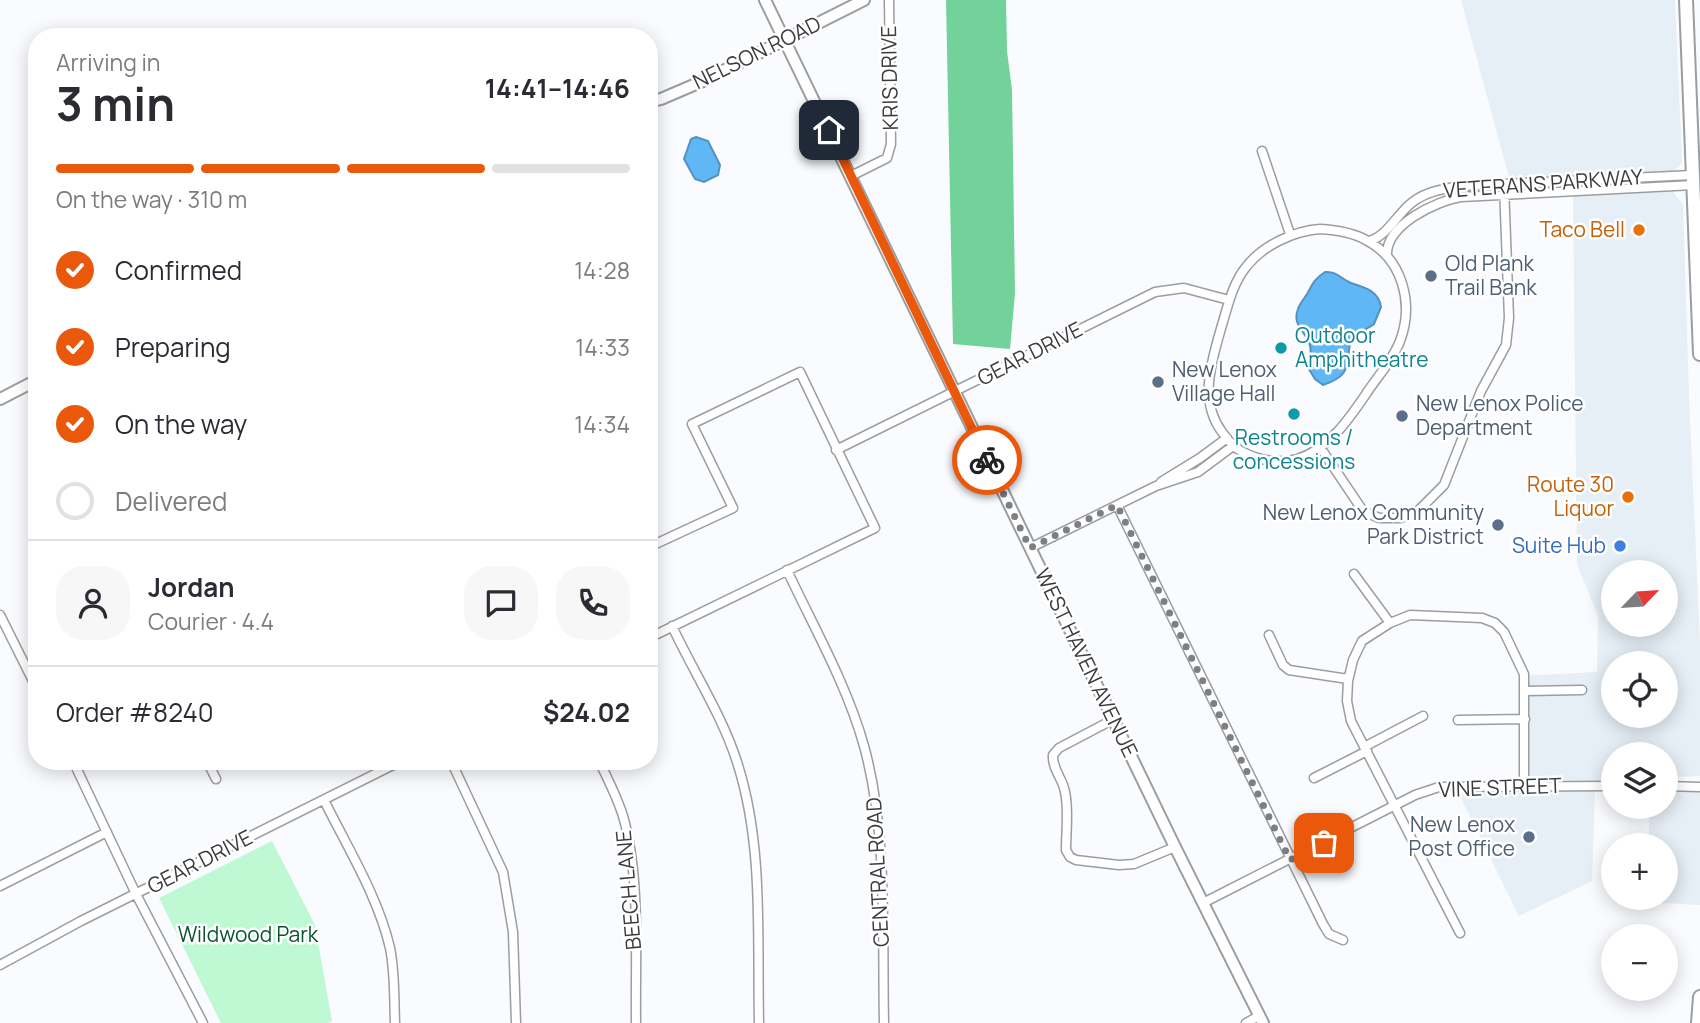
<!DOCTYPE html>
<meta charset="utf-8">
<style>
body{margin:0;font-family:Manrope,sans-serif;background:#f7f7f7;color:#2b2b33;height:100vh;display:flex;flex-direction:column;font-size:26px;white-space:nowrap}
*{box-sizing:border-box;margin:0}
p{font-size:23px;color:#7c7c81}
.icon{flex:none;width:38px;height:38px;fill:none;stroke:currentColor;stroke-width:2;stroke-linecap:round;stroke-linejoin:round}
.map{position:relative;flex:1;overflow:hidden}
.details{position:absolute;left:28px;top:28px;width:630px;height:742px;display:flex;flex-direction:column;background:#fff;border-radius:28px;box-shadow:0 4px 18px #0003}
.details>*{flex:none}
.needle{width:46px;rotate:65deg}
.controls{position:absolute;left:1601px;top:560px;display:grid;gap:14px}
.controls a{display:grid;place-items:center;width:77px;height:77px;border-radius:50%;background:#fff;box-shadow:0 4px 18px #0003;font-size:35px}
.pin{position:absolute;display:grid;place-items:center;width:60px;height:60px;color:#fff;margin:-30px;border-radius:14px;box-shadow:0 4px 10px #0006}
.courier{position:absolute;display:grid;place-items:center;width:70px;height:70px;margin:-35px;border:5px solid #ea580c;border-radius:50%;background:#fff;color:#222;box-shadow:0 2px 9px #0007}
.head em{font-style:normal;font-weight:700}
.head div{display:flex;flex-direction:column-reverse}
.head{display:flex;align-items:center;justify-content:space-between;height:119px;padding:0 28px}
h1{font-size:46px;font-weight:700;line-height:52px}
.bar{display:grid;grid-template-columns:repeat(4,1fr);gap:10px 7px;align-content:center;height:84px;padding:0 28px}
.bar i{height:9px;border-radius:5px;background:#e1e1e2}
.bar .active{background:#ea580c}
.bar p{grid-column:span 4}
.line{display:flex;align-items:center;gap:18px;padding:0 28px;border-top:2px solid #e1e1e2}
.line div{flex:1}
.round{display:grid;place-items:center;flex:none;width:74px;height:74px;border-radius:28px;background:#f7f7f7}
ol{padding:0 28px;list-style:none}
li{display:flex;align-items:center;gap:21px;height:77px}
li p{margin-inline-start:auto}
li .icon{padding:7px;border-radius:50%;background:#ea580c;color:#fff;stroke-width:4}
li:last-child{color:#7c7c81}
li i{width:38px;height:38px;border:4px solid #e1e1e2;border-radius:50%}
.map>svg:first-child{display:block}
</style>
<div class="map">
<svg width="1700" height="1023" viewBox="0 0 1700 1023">
<rect width="100%" height="100%" fill="#f9fbfe"/>
<!-- built -->
<path fill="#e6eef6" fill-rule="evenodd" d="M1461,0h214l7,162 -9,11 -163,8z
M1673,192l10,12 6,194 11,244v134l-34,1v-23h-52l-1,26 -91,4 -1,-108 76,-4 1,-56 -21,-52 -4,-369zM1614,572h52v53h-52zM1614,663h52v53h-52z
M1456,788h139l-3,93 -73,35z
M1666,788h34v117l-54,-3v-4h20v-53h-18l2,-38h16z"/>
<!-- green -->
<path fill="#bef9d3" d="M272,841l43,84 17,96 -4,2h-107l-62,-125z"/>
<!-- forest -->
<path fill="#72d299" d="M946,0h60l1,51 5,39 3,203 -5,56 -57,-5z"/>
<!-- water -->
<path fill="#5fb7f5" stroke="#5492be" stroke-width="2" d="M696,137l12,4 12,24 -2,10 -14,7 -9,-3 -11,-20 7,-20z
M1325,272c12,-1 16,7 26,11 13,4 28,8 30,24l-7,17 -23,15c-6,26 2,36 -28,46l-8,-6 -8,-13c14,-32 -18,-34 -9,-57 2,-6 6,-10 9,-15 5,-9 8,-16 18,-22z"/>
<g fill="none" stroke-linecap="round" stroke-linejoin="round">
<defs>
<path id="street" d="M1262,151l28,83
M851,176l36,-18 4,-14 -2,-144
M1320,229c16,1 32,3 46,11 37,19 48,64 34,101 -7,19 -23,36 -34,53 -17,25 -38,56 -69,65 -19,5 -39,1 -56,-8 -9,-5 -13,-11 -19,-19 -24,-32 -10,-72 0,-107 6,-20 11,-42 24,-58 17,-22 48,-36 74,-38z
M1369,241c18,-4 29,-29 45,-40 14,-10 30,-12 46,-15l233,-11
M1387,256c-2,-31 49,-55 74,-59l233,-12
M1320,447l43,64 16,7h22l18,-8 25,-25 37,-94 25,-46 3,-27 -5,-133
M836,450l319,-158 29,-4 45,12
M1161,482l39,-24 27,-20
M1117,505l206,419 6,10 14,6
M649,547l84,-39 -41,-84 108,-52 75,156 -226,110
M1030,548l126,-62 42,-14 35,-26
M787,570c27,58 60,115 77,176 24,87 18,187 20,277
M1354,574l36,49
M0,615l37,74
M672,626c21,45 50,89 65,136 27,83 20,175 22,261
M1269,635l14,30 6,5 59,9
M1525,691l57,-1
M1114,719l-55,29 -6,7c-1,14 10,24 12,37 4,18 1,39 1,58l4,7 6,3 43,5 15,-1 41,-17
M1458,720l67,-1
M1364,747l59,-31
M73,761l63,133 67,129
M207,761l9,18
M451,761l52,111 10,60 3,91
M599,761c9,18 18,36 24,55 18,62 12,143 13,207
M1314,778l53,-27
M1666,786l34,1
M324,800c23,47 54,96 66,148 5,24 4,50 5,75
M0,886l107,-54
M1203,903l212,-108 24,-8 175,-1
M1460,933l-109,-212 -4,-20 1,-20 5,-21 9,-19 28,-18 20,-8 72,3 13,5 9,9 20,42v112
M0,965l81,-44 320,-160
M1246,1023l13,-7"/>
<path id="secondary" d="M765,0l410,847 88,176
M649,102l12,-3 42,-18 161,-81
M0,399l37,-19"/>
<path id="primary" d="M1686,0l14,354
M1698,1023l2,-26"/>
</defs>
<!-- street casing -->
<use href="#street" stroke="#9b9ea0" stroke-width="11"/>
<!-- secondary casing -->
<use href="#secondary" stroke="#9b9ea0" stroke-width="14"/>
<!-- primary casing -->
<use href="#primary" stroke="#9b9ea0" stroke-width="16"/>
<!-- street -->
<use href="#street" stroke="#fff" stroke-width="8"/>
<!-- secondary -->
<use href="#secondary" stroke="#fff" stroke-width="10"/>
<!-- primary -->
<use href="#primary" stroke="#fff" stroke-width="12"/>
</g>
<g fill="none" stroke-linecap="round" stroke-linejoin="round">
<!-- done -->
<path stroke="#7e7f81" stroke-width="7" stroke-dasharray="0 12.6" d="M987,460l43,88 87,-43 173,355 34,-17"/>
<!-- route -->
<path stroke="#ea580c" stroke-width="9" d="M829,130l158,330"/>
</g>
<!-- markers -->
<g fill="#e8710a" stroke="#fff" stroke-width="2.5">
<circle cx="1639" cy="230" r="7"/>
<circle cx="1628" cy="497" r="7"/>
</g>
<g fill="#5c6f8a" stroke="#fff" stroke-width="2.5">
<circle cx="1431" cy="276" r="7"/>
<circle cx="1158" cy="382" r="7"/>
<circle cx="1402" cy="416" r="7"/>
<circle cx="1498" cy="525" r="7"/>
<circle cx="1529" cy="837" r="7"/>
</g>
<g fill="#0f9aa8" stroke="#fff" stroke-width="2.5">
<circle cx="1281" cy="348" r="7"/>
<circle cx="1294" cy="414" r="7"/>
</g>
<circle fill="#3f7fe0" stroke="#fff" stroke-width="2.5" cx="1620" cy="546" r="7"/>
<g text-anchor="middle" stroke-width="5" stroke-linejoin="round" paint-order="stroke">
<!-- street labels -->
<g font-size="21" fill="#3b3c3d" stroke="#fff">
<text transform="translate(757 53) rotate(-26)" y="7">NELSON ROAD</text>
<text transform="translate(890 78) rotate(-91)" y="7">KRIS DRIVE</text>
<text transform="translate(1543 184) rotate(-4)" y="7">VETERANS PARKWAY</text>
<text transform="translate(1030 354) rotate(-27)" y="7">GEAR DRIVE</text>
<text transform="translate(1086 663) rotate(64)" y="7">WEST HAVEN AVENUE</text>
<text transform="translate(1500 788) rotate(-2)" y="7">VINE STREET</text>
<text transform="translate(200 862) rotate(-27)" y="7">GEAR DRIVE</text>
<text transform="translate(878 872) rotate(-93)" y="7">CENTRAL ROAD</text>
<text transform="translate(629 890) rotate(-95)" y="7">BEECH LANE</text>
</g>
<!-- food labels -->
<g font-size="21" fill="#c56008" stroke="#fff" text-anchor="end">
<text x="1625" y="237">Taco Bell</text>
<text x="1614" y="492">Route 30<tspan x="1614" dy="24">Liquor</tspan></text>
</g>
<!-- service labels -->
<g font-size="21" fill="#4e5e75" stroke="#fff" text-anchor="start">
<text x="1445" y="271">Old Plank<tspan x="1445" dy="24">Trail Bank</tspan></text>
<text x="1172" y="377">New Lenox<tspan x="1172" dy="24">Village Hall</tspan></text>
<text x="1416" y="411">New Lenox Police<tspan x="1416" dy="24">Department</tspan></text>
<text x="1484" y="520" text-anchor="end">New Lenox Community<tspan x="1484" dy="24">Park District</tspan></text>
<text x="1515" y="832" text-anchor="end">New Lenox<tspan x="1515" dy="24">Post Office</tspan></text>
</g>
<!-- culture labels -->
<g font-size="21" fill="#0d838f" stroke="#fff" text-anchor="start">
<text x="1295" y="343">Outdoor<tspan x="1295" dy="24">Amphitheatre</tspan></text>
<text x="1294" y="445" text-anchor="middle">Restrooms /<tspan x="1294" dy="24">concessions</tspan></text>
</g>
<!-- shop labels -->
<g font-size="21" fill="#366cbe" stroke="#fff" text-anchor="end">
<text x="1606" y="553">Suite Hub</text>
</g>
<!-- park labels -->
<g font-size="21" fill="#095531" stroke="#fff">
<text x="248" y="942">Wildwood Park</text>
</g>
</g>
</svg>
<div class="controls">
<a><svg class="needle" viewBox="-14 -14 28 28"><path d="M0-13l5 13h-10z" fill="#e53935"/><path d="M0 13l5-13h-10z" fill="#7c7c81"/></svg></a>
<a><svg class="icon" aria-label="locate" viewBox="0 0 24 24"><circle cx="12" cy="12" r="6"/><path d="M12 2v4M12 18v4M2 12h4M18 12h4"/></svg></a>
<a><svg class="icon" aria-label="layers" viewBox="0 0 24 24"><path d="M12 4l9 5-9 5-9-5zM3 14l9 5 9-5"/></svg></a>
<a>+</a>
<a>−</a>
</div>
<div class="pin" style="left:1324px;top:843px;background:#ea580c"><svg class="icon" aria-label="bag" viewBox="0 0 24 24"><path d="M5 8h14l-1 12H6zM9 8a3 3 0 0 1 6 0"/></svg></div>
<div class="pin" style="left:829px;top:130px;background:#1f2937"><svg class="icon" aria-label="home" viewBox="0 0 24 24"><path d="M3 11l9-7 9 7M6 9v11h12V9"/></svg></div>
<div class="courier" style="left:987px;top:460px"><svg class="icon" aria-label="bike" viewBox="0 0 24 24"><circle cx="6" cy="16" r="4"/><circle cx="18" cy="16" r="4"/><path d="M6 16l4-8h5l3 8M10 8l3 8H6M13 5h3"/></svg></div>
<section class="details">
<div class="head"><div><h1>3 min</h1><p>Arriving in</p></div><em>14:41–14:46</em></div>
<div class="bar"><i class="active"></i><i class="active"></i><i class="active"></i><i></i><p>On the way · 310 m</p></div>
<ol>
<li><svg class="icon" aria-label="check" viewBox="0 0 24 24"><path d="M5 12l5 5 9-10"/></svg>Confirmed<p>14:28</p></li>
<li><svg class="icon" aria-label="check" viewBox="0 0 24 24"><path d="M5 12l5 5 9-10"/></svg>Preparing<p>14:33</p></li>
<li><svg class="icon" aria-label="check" viewBox="0 0 24 24"><path d="M5 12l5 5 9-10"/></svg>On the way<p>14:34</p></li>
<li><i></i>Delivered</li>
</ol>
<div class="line" style="height:126px"><a class="round"><svg class="icon" aria-label="person" viewBox="0 0 24 24"><circle cx="12" cy="8" r="4"/><path d="M4 21q1-7 8-7t8 7"/></svg></a><div><b>Jordan</b><p>Courier · 4.4</p></div><a class="round"><svg class="icon" aria-label="chat" viewBox="0 0 24 24"><path d="M4 5h16v11H9l-5 4z"/></svg></a><a class="round"><svg class="icon" aria-label="phone" viewBox="0 0 24 24"><path d="M5 4h4l2 5-3 2q2 4 5 5l2-3 5 2v4C11 20 4 13 5 4z"/></svg></a></div>
<div class="line" style="height:91px"><div>Order #8240</div><b>$24.02</b></div>
</section>
</div>
